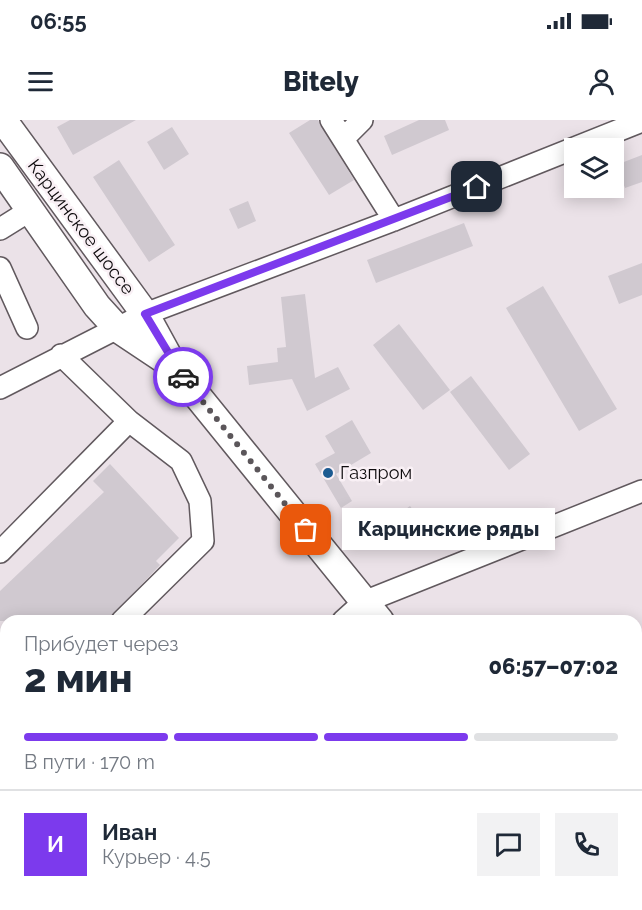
<!DOCTYPE html>
<html lang="ru">
<meta charset="utf-8">
<style>
body{margin:0;font-family:Raleway,sans-serif;background:#f2f2f3;color:#1f2937;height:100vh;display:flex;flex-direction:column;font-size:22px;white-space:nowrap}
*{box-sizing:border-box;margin:0}
p{font-size:20px;color:#747a83}
.icon{flex:none;width:33px;height:33px;fill:none;stroke:currentColor;stroke-width:2;stroke-linecap:round;stroke-linejoin:round}
.map{position:relative;flex:1;overflow:hidden}
.side{position:absolute;left:0px;top:495px;width:642px;height:296px;display:flex;flex-direction:column;background:#fff;border-radius:18px 18px 0 0;box-shadow:0 3px 15px #0003}
.side>*{flex:none}
.buttons{position:absolute;left:564px;top:18px;display:grid;gap:12px}
.buttons a{display:grid;place-items:center;width:60px;height:60px;border-radius:0px;background:#fff;box-shadow:0 3px 15px #0003;font-size:30px}
.pin{position:absolute;display:grid;place-items:center;width:51px;height:51px;color:#fff;margin:-26px;border-radius:12px;box-shadow:0 3px 9px #0006}
.courier{position:absolute;display:grid;place-items:center;width:60px;height:60px;margin:-30px;border:4px solid #7c3aed;border-radius:50%;background:#fff;color:#222;box-shadow:0 2px 8px #0007}
.bubble{position:absolute;height:42px;border-radius:0px;background:#fff;box-shadow:0 3px 15px #0003;font-size:20px;font-weight:800;line-height:42px;text-align:center}
.summary em{font-style:normal;font-weight:800}
.summary div{display:flex;flex-direction:column-reverse}
.summary{display:flex;align-items:center;justify-content:space-between;height:102px;padding:0 24px}
h1{font-size:39px;font-weight:800;line-height:45px}
.bar{display:grid;grid-template-columns:repeat(4,1fr);gap:9px 6px;align-content:center;height:72px;padding:0 24px}
.bar i{height:8px;border-radius:4px;background:#e0e1e3}
.bar .selected{background:#7c3aed}
.bar p{grid-column:span 4}
.line{display:flex;align-items:center;gap:15px;padding:0 24px;border-top:2px solid #e0e1e3}
.line div{flex:1}
.round{display:grid;place-items:center;flex:none;width:63px;height:63px;border-radius:0px;background:#f2f2f3}
.status{display:flex;justify-content:space-between;align-items:center;height:42px;padding:0 30px;background:#fff;direction:ltr}
.status svg{height:16px;fill:currentColor}
header{display:flex;justify-content:space-between;align-items:center;height:78px;padding:0 24px;background:#fff;font-size:27px;font-weight:800}
.map>svg:first-child{display:block}
</style>
<div class="status"><b>06:55</b><svg viewBox="0 0 49 12"><path d="M0 12V9h3v3zM5 12V6h3v6zM10 12V3h3v9zM15 12V0h3v12zM26 1h20v11H26zM47 4h2v5h-2z"/></svg></div>
<header><svg class="icon" aria-label="menu" viewBox="0 0 24 24"><path d="M4 6h16M4 12h16M4 18h16"/></svg>Bitely<svg class="icon" aria-label="person" viewBox="0 0 24 24"><circle cx="12" cy="8" r="4"/><path d="M4 21q1-7 8-7t8 7"/></svg></header>
<div class="map">
<svg width="642" height="790" viewBox="0 0 642 790">
<rect width="100%" height="100%" fill="#ebe2e8"/>
<!-- forest -->
<path fill="#ea8c8e" d="M6,624v160l141,1 -10,5h-137v-160z"/>
<!-- building -->
<path fill="#d0c9d0" d="M70,0h66l-63,35 -16,-28z
M310,0h8l36,60 -25,15 -40,-62z
M419,0h26l4,10 -57,25 -8,-19z
M172,7l17,27 -25,16 -17,-28z
M642,35v27l-17,6 -9,-23z
M119,40l56,85 -26,17 -56,-85z
M248,81l8,20 -18,8 -9,-20z
M464,103l9,23 -97,37 -9,-23z
M642,143v32l-23,9 -11,-28z
M543,166l74,123 -38,22 -73,-123z
M305,174l10,84 23,-11 12,22 -43,22 -15,-32 -43,6 -2,-19 31,-4 -1,-14 9,-1 -5,-50z
M399,204l51,66 -27,20 -50,-65z
M471,256l59,78 -21,16 -59,-78z
M352,300l19,33 -35,21 16,27 -11,7 -26,-44 20,-11 -10,-17z
M110,344l69,74 -23,23 4,4 -53,56h-107v-30l104,-99 -11,-11z
M410,386l17,23 -26,19 -17,-23z"/>
<g fill="none" stroke-linecap="round" stroke-linejoin="round">
<defs>
<path id="minor" d="M331,0l63,100
M343,19l19,-19
M0,109l29,-18
M0,148l27,60
M61,235l68,66 52,40 19,40 3,40 -81,80
M0,268l145,-74 249,-94 248,-99
M0,432l129,-131
M343,501l21,-19 278,-111
M0,612l6,-6"/>
<path id="major" d="M3,0l142,194 29,53 206,254
M0,47l97,139 20,22 54,36
M620,784l4,6"/>
</defs>
<!-- minor casing -->
<use href="#minor" stroke="#61595e" stroke-width="24"/>
<!-- major casing -->
<use href="#major" stroke="#61595e" stroke-width="30"/>
<!-- minor -->
<use href="#minor" stroke="#fff" stroke-width="21"/>
<!-- major -->
<use href="#major" stroke="#fff" stroke-width="27"/>
</g>
<g fill="none" stroke-linecap="round" stroke-linejoin="round">
<!-- done -->
<path stroke="#5b565a" stroke-width="6" stroke-dasharray="0 10.8" d="M183,257l123,153"/>
<!-- route -->
<path stroke="#7c3aed" stroke-width="8" d="M183,257l-38,-63 332,-127"/>
</g>
<!-- markers -->
<circle fill="#1c5b91" stroke="#f9f0f5" stroke-width="2" cx="328" cy="353" r="6"/>
<g text-anchor="middle" stroke-width="5" stroke-linejoin="round" paint-order="stroke">
<!-- street labels -->
<g font-size="18" fill="#0e0b0d" stroke="#f9f0f5">
<text transform="translate(81 107) rotate(53)" y="6">Карцинское шоссе</text>
</g>
<!-- poi labels -->
<g font-size="18" fill="#0e0b0d" stroke="#f9f0f5" text-anchor="start">
<text x="340" y="359">Газпром</text>
</g>
</g>
</svg>
<div class="buttons">
<a><svg class="icon" aria-label="layers" viewBox="0 0 24 24"><path d="M12 4l9 5-9 5-9-5zM3 14l9 5 9-5"/></svg></a>
</div>
<div class="pin" style="left:306px;top:410px;background:#ea580c"><svg class="icon" aria-label="bag" viewBox="0 0 24 24"><path d="M5 8h14l-1 12H6zM9 8a3 3 0 0 1 6 0"/></svg></div>
<div class="pin" style="left:477px;top:67px;background:#1f2937"><svg class="icon" aria-label="home" viewBox="0 0 24 24"><path d="M3 11l9-7 9 7M6 9v11h12V9"/></svg></div>
<div class="courier" style="left:183px;top:257px"><svg class="icon" aria-label="car" viewBox="0 0 24 24"><path d="M5 17H2v-5l4-1 3-4h7l3 4 3 1v5h-3M9 17h6M6 11h13"/><circle cx="7" cy="17" r="2"/><circle cx="17" cy="17" r="2"/></svg></div>
<div class="bubble" style="left:342px;top:388px;width:213px">Карцинские ряды</div>
<section class="side">
<div class="summary"><div><h1>2 мин</h1><p>Прибудет через</p></div><em>06:57–07:02</em></div>
<div class="bar"><i class="selected"></i><i class="selected"></i><i class="selected"></i><i></i><p>В пути · 170 m</p></div>
<div class="line" style="height:108px"><b class="round" style="background:#7c3aed;color:#fff">И</b><div><b>Иван</b><p>Курьер · 4.5</p></div><a class="round"><svg class="icon" aria-label="chat" viewBox="0 0 24 24"><path d="M4 5h16v11H9l-5 4z"/></svg></a><a class="round"><svg class="icon" aria-label="phone" viewBox="0 0 24 24"><path d="M5 4h4l2 5-3 2q2 4 5 5l2-3 5 2v4C11 20 4 13 5 4z"/></svg></a></div>
</section>
</div>
